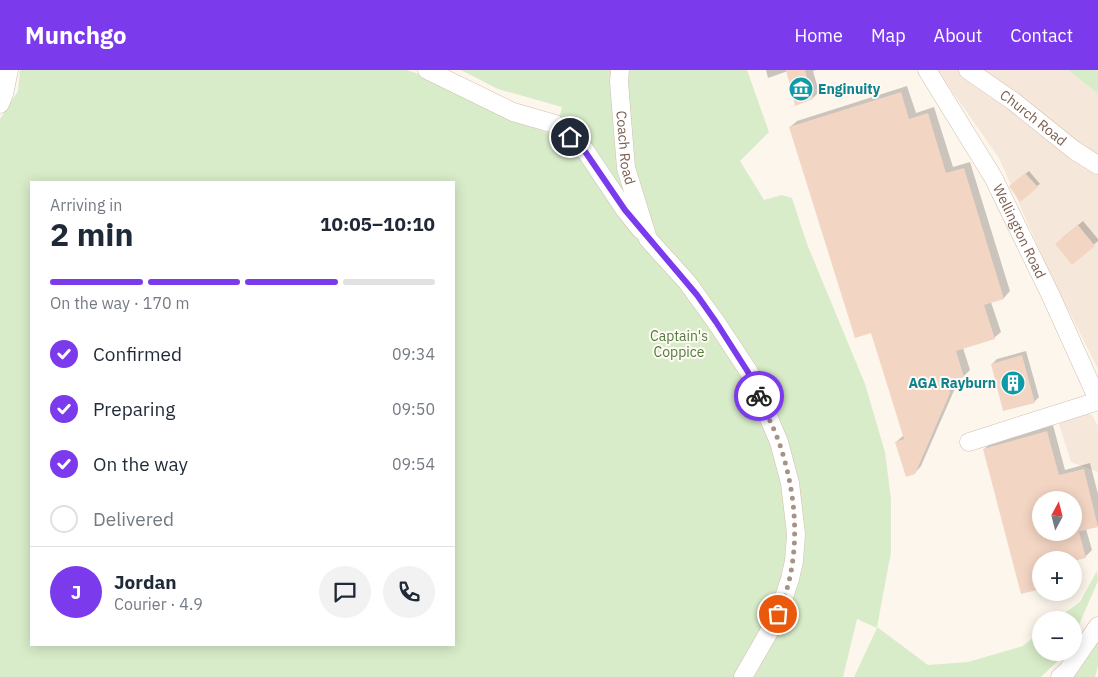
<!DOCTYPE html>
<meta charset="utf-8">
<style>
body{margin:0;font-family:"IBM Plex Sans",sans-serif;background:#f2f2f3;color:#1f2937;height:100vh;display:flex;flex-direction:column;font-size:19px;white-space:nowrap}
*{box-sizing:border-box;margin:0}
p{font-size:16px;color:#747a83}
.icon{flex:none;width:28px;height:28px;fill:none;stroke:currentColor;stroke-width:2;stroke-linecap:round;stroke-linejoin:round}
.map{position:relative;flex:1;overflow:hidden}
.sheet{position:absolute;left:30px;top:111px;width:425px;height:465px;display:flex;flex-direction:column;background:#fff;border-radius:0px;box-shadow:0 2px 12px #0003}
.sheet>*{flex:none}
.needle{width:32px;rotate:7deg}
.buttons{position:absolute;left:1032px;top:421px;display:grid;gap:10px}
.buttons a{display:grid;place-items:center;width:50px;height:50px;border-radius:50%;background:#fff;box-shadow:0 2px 12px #0003;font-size:25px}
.pin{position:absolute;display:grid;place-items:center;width:42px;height:42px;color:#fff;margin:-21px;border:2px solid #fff;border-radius:50%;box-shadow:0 1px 5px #0007}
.courier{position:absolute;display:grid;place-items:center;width:50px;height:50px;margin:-25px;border:4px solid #7c3aed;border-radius:50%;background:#fff;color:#222;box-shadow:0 1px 6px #0007}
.headline em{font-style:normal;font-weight:700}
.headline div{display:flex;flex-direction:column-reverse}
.headline{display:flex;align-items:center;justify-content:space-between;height:85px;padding:0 20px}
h1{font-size:32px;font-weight:700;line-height:38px}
.bar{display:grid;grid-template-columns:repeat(4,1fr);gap:8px 5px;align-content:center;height:60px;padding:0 20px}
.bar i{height:6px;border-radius:4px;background:#e0e1e3}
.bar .selected{background:#7c3aed}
.bar p{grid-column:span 4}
.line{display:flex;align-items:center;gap:12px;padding:0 20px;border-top:1px solid #e0e1e3}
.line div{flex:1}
.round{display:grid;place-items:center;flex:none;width:52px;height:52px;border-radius:26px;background:#f2f2f3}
ol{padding:0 20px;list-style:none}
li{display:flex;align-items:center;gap:15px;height:55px}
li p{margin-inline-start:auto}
li .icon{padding:5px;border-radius:50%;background:#7c3aed;color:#fff;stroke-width:4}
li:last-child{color:#747a83}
li i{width:28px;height:28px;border:2px solid #e0e1e3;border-radius:50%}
header{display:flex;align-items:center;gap:30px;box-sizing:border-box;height:70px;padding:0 25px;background:#7c3aed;color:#fff}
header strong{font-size:24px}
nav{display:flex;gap:28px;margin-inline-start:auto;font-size:18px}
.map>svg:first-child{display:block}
</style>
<header>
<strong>Munchgo</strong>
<nav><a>Home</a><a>Map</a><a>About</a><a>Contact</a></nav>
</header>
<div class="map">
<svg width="1098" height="607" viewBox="0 0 1098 607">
<rect width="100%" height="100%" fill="#fdf6ec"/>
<!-- residential -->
<path fill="#f5e8da" d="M937,0h131l30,24v275l-50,-99 -49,-112z
M1079,342l13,3 6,11v46l-27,-10 -12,-38z"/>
<!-- green -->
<path fill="#d8ecc9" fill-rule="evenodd" d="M20,0h387l18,6 84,42 45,17 8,-28 -64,-18 -37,-19h286l22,62 -29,29 24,39 18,-5 10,3 15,46 58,140 20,68 6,47v53l-14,75 51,38 40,-3 55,-16 18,-15v21l25,1 -25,24h-187l23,-49 -20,-9 -14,58h-843v-558l18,-28zM31,112h423v463h-423z
M1068,0h30v24z
M1097,501l1,10 -24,55v-16h-19l25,-18z
M1098,570v26l-3,11h-23l6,-5z"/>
<!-- shadow -->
<path fill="#0003" fill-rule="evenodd" d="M766,0h50l-3,1 6,21 -6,6 -25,-27 -20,7z
M907,16l9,27 18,-6 19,60 17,-5 40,129 -6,7 -13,4 10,30 -7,6 -31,10 7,22 -6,6 -10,3 2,7 -35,80 -6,7 -19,-31 8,-7 -32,-103 -82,-205 7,-6z
M1029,101l11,13 -3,2 -23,-3z
M1083,151l15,18v2l-26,22 -11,-24z
M1026,281l13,46 -5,5 -42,-38 5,-5z
M1053,355l12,45 25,-7 8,31v32l-12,3 6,21 -7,7 -11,3 4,14 -4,3v-17h-33v28l-19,5 -38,-144 7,-6zM1041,430h33v32h-33z"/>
<!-- building -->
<path fill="#f3d5c3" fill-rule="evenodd" d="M786,0h19l8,29 -18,7z
M901,22l8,27 19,-6 18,60 18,-5 40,131 -20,6 11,34 -39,12 8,26 -17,6 3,10 -35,81 -9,3 -11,-35 9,-3 -33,-106 -16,5 -66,-211z
M1025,103l13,14 -18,15 -11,-16z
M1078,155l17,21 -23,19 -17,-21z
M1022,285l13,48 -32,8 -12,-47z
M1047,361l12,44 25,-6 14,58 -21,5h2l7,26 -9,2h-36v29l-20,5 -38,-145zM1041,430h33v32h-33z"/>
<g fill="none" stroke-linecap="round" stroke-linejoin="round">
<defs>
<g id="minor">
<path d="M427,0l86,42 42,12 30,26 40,60 16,20"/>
<path id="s1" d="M620,0l-1,12 7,86 22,71 39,43 29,40 33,50 30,70 11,41 6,51 -2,27 -4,18 -8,24 -9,22 -30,52"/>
<path id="s2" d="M927,0l66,107 58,119 47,104"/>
<path id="s3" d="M968,0l45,31 61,49 24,15"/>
<path d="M0,34l4,-10 5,-24"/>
<path d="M969,372l129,-41"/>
<path d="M1060,607l7,-6 31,-45"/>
</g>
</defs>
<!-- minor casing -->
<use href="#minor" stroke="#d1beb0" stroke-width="19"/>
<!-- minor -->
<use href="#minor" stroke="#fff" stroke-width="18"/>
</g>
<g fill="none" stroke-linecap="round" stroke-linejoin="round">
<!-- done -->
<path stroke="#a89285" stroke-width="5" stroke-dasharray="0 9" d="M759,326c6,15 14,30 20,46 19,56 23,117 -1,172"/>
<!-- route -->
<path stroke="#7c3aed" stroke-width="6" d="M570,67l14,13 41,60 72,85 19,27 32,50 11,24"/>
</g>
<!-- icons -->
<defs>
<symbol id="museum-disc" viewBox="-11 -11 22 22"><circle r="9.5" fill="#0f9aa8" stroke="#fffaf3"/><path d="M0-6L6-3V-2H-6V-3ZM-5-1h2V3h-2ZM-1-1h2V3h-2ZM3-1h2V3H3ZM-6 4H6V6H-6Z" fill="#fff"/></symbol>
<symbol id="building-disc" viewBox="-11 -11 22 22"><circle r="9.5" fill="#0f9aa8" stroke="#fffaf3"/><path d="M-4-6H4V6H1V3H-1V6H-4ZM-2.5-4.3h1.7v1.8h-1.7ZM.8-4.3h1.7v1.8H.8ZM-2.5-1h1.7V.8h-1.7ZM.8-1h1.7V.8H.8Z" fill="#fff"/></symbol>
</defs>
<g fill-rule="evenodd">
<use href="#museum-disc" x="787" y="5" width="28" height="28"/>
<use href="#building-disc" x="999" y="299" width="28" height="28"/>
</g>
<g text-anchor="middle" stroke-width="4" stroke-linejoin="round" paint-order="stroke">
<!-- culture labels -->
<g font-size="14" font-weight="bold" fill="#0d838f" stroke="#fffaf3" text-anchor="start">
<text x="818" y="24">Enginuity</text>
<text x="996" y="318" text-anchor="end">AGA Rayburn</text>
</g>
<!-- street labels -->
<g font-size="14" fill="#7a5c4d" stroke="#fffaf3">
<text dy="5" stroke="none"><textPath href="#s3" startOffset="81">Church Road</textPath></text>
<text dy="5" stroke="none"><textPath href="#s1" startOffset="78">Coach Road</textPath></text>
<text dy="5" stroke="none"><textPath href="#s2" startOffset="186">Wellington Road</textPath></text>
</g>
<!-- park labels -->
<g font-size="14" fill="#537a41" stroke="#fffaf3">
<text x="679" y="271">Captain's<tspan x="679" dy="16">Coppice</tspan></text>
</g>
</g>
</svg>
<div class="buttons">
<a><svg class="needle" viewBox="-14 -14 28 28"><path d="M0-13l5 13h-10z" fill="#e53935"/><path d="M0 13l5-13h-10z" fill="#747a83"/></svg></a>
<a>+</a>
<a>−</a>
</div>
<div class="pin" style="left:778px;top:544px;background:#ea580c"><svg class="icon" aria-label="bag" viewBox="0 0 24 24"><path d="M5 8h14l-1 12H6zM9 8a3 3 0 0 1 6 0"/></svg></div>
<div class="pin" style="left:570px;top:67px;background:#1f2937"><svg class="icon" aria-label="home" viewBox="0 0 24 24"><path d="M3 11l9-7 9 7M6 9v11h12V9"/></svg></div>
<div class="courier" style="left:759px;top:326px"><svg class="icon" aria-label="bike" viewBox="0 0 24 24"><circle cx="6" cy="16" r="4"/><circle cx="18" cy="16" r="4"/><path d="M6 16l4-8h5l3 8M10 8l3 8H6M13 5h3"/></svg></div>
<section class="sheet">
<div class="headline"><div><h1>2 min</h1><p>Arriving in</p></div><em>10:05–10:10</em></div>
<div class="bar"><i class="selected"></i><i class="selected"></i><i class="selected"></i><i></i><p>On the way · 170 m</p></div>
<ol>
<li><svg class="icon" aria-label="check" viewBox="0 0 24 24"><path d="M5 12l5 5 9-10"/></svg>Confirmed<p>09:34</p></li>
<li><svg class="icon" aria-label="check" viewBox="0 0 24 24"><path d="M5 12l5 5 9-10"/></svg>Preparing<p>09:50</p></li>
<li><svg class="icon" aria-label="check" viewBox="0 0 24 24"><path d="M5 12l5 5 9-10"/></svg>On the way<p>09:54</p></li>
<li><i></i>Delivered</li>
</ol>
<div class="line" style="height:90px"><b class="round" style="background:#7c3aed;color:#fff">J</b><div><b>Jordan</b><p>Courier · 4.9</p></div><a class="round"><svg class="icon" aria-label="chat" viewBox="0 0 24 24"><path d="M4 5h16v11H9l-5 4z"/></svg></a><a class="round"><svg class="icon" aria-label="phone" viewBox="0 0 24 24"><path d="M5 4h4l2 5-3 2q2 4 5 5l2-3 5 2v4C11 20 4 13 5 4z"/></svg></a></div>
</section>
</div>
